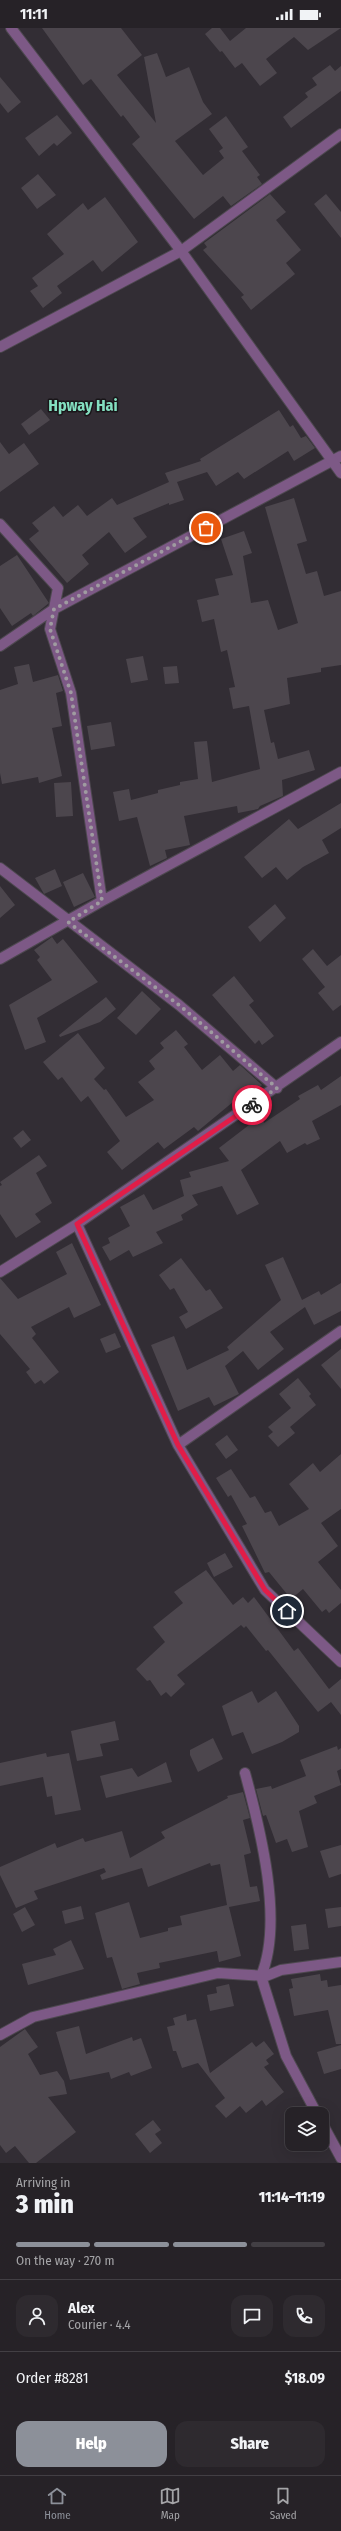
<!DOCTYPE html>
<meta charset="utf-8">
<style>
body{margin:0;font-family:"Fira Sans Condensed",sans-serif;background:#2e2a2f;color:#f1f3f6;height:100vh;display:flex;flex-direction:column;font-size:15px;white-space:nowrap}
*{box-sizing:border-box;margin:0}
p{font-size:13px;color:#a4a4a7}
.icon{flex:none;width:22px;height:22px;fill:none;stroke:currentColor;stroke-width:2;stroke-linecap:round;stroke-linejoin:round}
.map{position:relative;height:2135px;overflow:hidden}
.panel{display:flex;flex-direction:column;background:#262227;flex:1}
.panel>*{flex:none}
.fabs{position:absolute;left:285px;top:2079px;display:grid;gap:8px}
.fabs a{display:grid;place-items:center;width:44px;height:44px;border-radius:8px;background:#262227;box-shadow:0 4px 16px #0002,0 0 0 1px #423f44;font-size:20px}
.pin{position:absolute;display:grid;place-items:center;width:34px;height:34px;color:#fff;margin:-17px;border:2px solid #fff;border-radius:50%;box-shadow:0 1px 4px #0007}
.courier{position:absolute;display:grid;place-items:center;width:40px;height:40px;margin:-20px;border:3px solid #e11d48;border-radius:50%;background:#fff;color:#222;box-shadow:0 1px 5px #0007}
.overview em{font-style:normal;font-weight:800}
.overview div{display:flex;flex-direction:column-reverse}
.overview{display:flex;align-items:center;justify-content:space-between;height:68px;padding:0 16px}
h1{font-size:26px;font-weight:800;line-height:30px}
.bar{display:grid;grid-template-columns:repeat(4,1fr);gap:6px 4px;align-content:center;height:48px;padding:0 16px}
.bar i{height:5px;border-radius:3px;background:#423f44}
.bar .selected{background:#8c9099}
.bar p{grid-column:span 4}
.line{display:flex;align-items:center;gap:10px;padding:0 16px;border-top:1px solid #423f44}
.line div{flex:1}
.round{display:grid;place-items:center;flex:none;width:42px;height:42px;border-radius:12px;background:#2e2a2f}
.primary-button{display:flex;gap:8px;margin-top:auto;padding:8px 16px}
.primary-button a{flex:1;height:46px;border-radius:12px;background:#8c9099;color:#fff;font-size:16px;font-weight:800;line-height:46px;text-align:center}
.primary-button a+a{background:#2e2a2f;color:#f1f3f6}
.status{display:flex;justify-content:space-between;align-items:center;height:28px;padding:0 20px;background:#262227;direction:ltr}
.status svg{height:11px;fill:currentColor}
.menu{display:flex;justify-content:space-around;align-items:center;height:56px;border-top:1px solid #423f44;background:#262227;font-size:11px;color:#a4a4a7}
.menu a{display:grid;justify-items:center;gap:2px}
.menu .selected{color:#8c9099}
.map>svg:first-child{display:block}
</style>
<div class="status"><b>11:11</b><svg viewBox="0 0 49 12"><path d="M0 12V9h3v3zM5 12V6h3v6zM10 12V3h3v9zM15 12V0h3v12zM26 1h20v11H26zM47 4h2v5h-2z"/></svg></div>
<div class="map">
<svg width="341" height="2135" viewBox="0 0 341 2135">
<rect width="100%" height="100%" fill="#322d34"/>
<!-- building -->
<path fill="#4c464d" d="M42,0h79l21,27 -25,20 39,48 -12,-66 13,-4 9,24 23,-10 14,35 9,12 -37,27 28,34 21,-17 -5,-7 4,-3 -14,-19 17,-13 22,31 -6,4 18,24 -3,2 5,7 -31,22 -8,-10 -29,23 -62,-75 8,-7 -17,-22 -2,2 -30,-38 -8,6z
M212,0h8l10,13 16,-13h95l-33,22 -14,-13 -28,22 11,14 -17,13 -18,-23 -7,5 -13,-17 -2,1 -15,-18z
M330,37l5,6 6,-5v25l-50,37 -8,-11 25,-20 -3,-4 12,-8 -5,-7z
M0,49l21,25 -13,11 -8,-10z
M57,87l15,18 -15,13 -3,-3 -15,13 -14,-18z
M38,146l18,21 -19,14 -16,-21z
M270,166l16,18 -10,8 25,30 -15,13 9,11 -44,36 -10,-13 3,-2 -41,-45 4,-3 -3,-4z
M326,166l15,18v26l-27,-34z
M105,169l33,45 -36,30 -9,-12 -36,26 5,7 -19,15 -13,-17 8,-5 -6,-8 32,-24 -17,-20 36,-31 5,7z
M41,381l9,11 -21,15 -8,-11z
M279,382l11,17 3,-2 8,13 5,-2 9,12 -21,13 -6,-10 -44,28 -6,-7 -22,14 -9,-14 -30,10 7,18 -15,5v-2l-36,15 14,19 -22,16 -16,-21 -27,23 7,9 -22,19 -38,-44 10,-8 -7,-8 22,-17 9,11 15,-12 9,11 25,-18 5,7 52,-23 -4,-9 36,-12 -1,-2z
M0,414l9,12 15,-11 15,21 -39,28z
M294,470l13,43 -10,3 9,30 11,-3 7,25 17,-5v74l-20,3v4l-34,6 3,26 -26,6 7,33 3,-1 4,17 31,-9 6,20 -33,10 1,16 -23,10 -2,3 -20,4 -1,-7 -53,10 6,29 -25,5 2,8 -17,8 -13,-49 -18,4 -6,-29 16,-3 2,11 27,-7v-3l22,-5v-3l18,-3 -4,-37 13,-1 5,41 48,-13 -11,-63 -16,3 -4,-21 6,-1 -8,-37 -6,2 -7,-33 -12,3 -5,-22 22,-5 -4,-16 18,-4 -12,-36 23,-8 8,22 -9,3 8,47 17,-3 10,30 20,-7 -33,-116z
M17,527l32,48 -16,13 -2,-3 -19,13 -12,-18v-42z
M143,628l5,24 -17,3 -5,-24z
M29,636l4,18 25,-7 5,16 -7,2 6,33 -10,2 10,48 -23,7 -1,-6 -36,7 -2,-11v-83l18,-6 -4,-17z
M177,638l2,17 -14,1 -2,-17z
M111,694l4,24 -24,4 -4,-24z
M71,754l2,34 -17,1 -2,-34z
M341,775v25l-19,12 7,13 -26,14 -16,13 -11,-13 -14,11 -18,-21 45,-38 9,10z
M55,841l7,17 -18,8 -9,-16z
M83,845l12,24 -21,10 -11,-25z
M0,858l15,19 -15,13z
M275,876l11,14 -26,24 -12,-15z
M52,909l5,7 6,-5 35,43 -61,36 9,24 -21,8 -16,-45 43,-25 -15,-20 3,-3 -6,-7z
M313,921l14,17 14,-11v50l-8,6 -15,-18 7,-6 -23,-28z
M234,948l20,25 -5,4 25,31 -12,9 -3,-5 -4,4 -43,-49z
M142,963l19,18 -25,26 -19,-17z
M106,969l10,12 -16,13 -40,15 -1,-2z
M176,1002l12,14 -4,3 18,23 18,-15 13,16 7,-6 22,20 -21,17 -2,-5 -41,34 -4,-4 -30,22 -6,-7 -36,28 -15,-18 13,-11 -32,-45 -7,6 -19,-25 -4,3 -15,-18 35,-29 27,35 -11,11 10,11 2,-1 20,28 28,-17 -16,-18 17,-13 -6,-8 15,-13 -4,-5z
M341,1048v29l-29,16 8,18 -13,6 -2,-2 -18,10 -7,-12 -39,29 18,34 -22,11 -15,-29 -30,9 6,10 -17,10 2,5 -27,12 7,11 -30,14 -4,-7 -19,11 -8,-14 8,-4 -2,-5 22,-12 -10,-19 24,-13 9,16 31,-14 -4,-16 11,-3 -2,-5 40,-11 -10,-13 30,-23 -2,-5 14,-5 3,8 36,-24 -2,-3 20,-11 3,5z
M23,1102l8,10 -10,8 -8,-10z
M39,1127l8,11 -11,7 16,30 -17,11 6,8 -25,16 -16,-24v-28l2,-1 -2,-3z
M72,1215l29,62 -27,13 -5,-11 -38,20 5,7 -4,4 27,34 -15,12 -3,-4 -6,4 -9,-12 4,-3 -30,-35v-56l18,21 49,-25 -11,-22z
M283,1229l19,43 17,-9 2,4 20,-12v28l-27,14 -9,-18 -35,25 14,17 -26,21 -15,-19 -18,15 14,28 -25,12 -5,-9 -31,14 -27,-66 23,-9 13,34 42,-20 -2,-3 54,-47 -16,-35z
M181,1230l25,33 4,-2 13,19 -37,21 -7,-12 9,-5 -14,-24 -4,2 -11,-15z
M115,1305l6,14 -15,6 -6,-14z
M341,1321v40l-20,-24z
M298,1350l13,16 -2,2 7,9 -26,22 5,6 -17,14 -10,-11 5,-4 -5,-5 23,-19 -12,-14z
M227,1407l11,15 -12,9 -11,-15z
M341,1426v55l-20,14 17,23 -20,16 23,28v13l-12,10 -3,-4 -4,3 -19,-23 -12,10 -22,-27 -4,1 -23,-47 5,-2 -16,-29 -3,2 -12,-19 15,-9 19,29 5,-2 10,17 6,-2 8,15 30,-17 -20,-25 24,-21 7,9z
M225,1525l8,14 -19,10 -7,-14z
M206,1542l27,35 10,-8 5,6 6,-6 40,54 4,-3 31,41 12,-10v36l-10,-13 -13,10 -50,-62 -2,1 -20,-25 -2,2 -3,-3 -64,50 8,9 -14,13 -5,-5 -5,4 -11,-16 -3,1 -11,-12 29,-27 -12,-15 30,-24 -9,-11z
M252,1663l6,12 18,-12 23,35v6l-17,10 -30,12 -9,-22 -11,4 -10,-30z
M115,1693l4,19 -19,4 3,12 -26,5 -6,-30z
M213,1710l10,21 -25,13 -8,-17v-5z
M337,1718l1,4 3,-2v21l-4,2 4,14 -27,11 3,7 -18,8 9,36 -16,5 -5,-13 -11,4 -10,-28 -3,1 -7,-27 15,-3 1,3 34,-13 -6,-16z
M46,1725l1,4 22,-4 12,57 -26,5 -3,-19 -5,1 -4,-20 -43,9v-23z
M166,1734l6,20 -66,16 -6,-22 32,-8 6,9z
M243,1764l7,26 -7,2 8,33 -7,2 6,32 7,-1 3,15 -31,6 12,49 -22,6 -2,-11 -58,12 1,5 -23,5 3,11 -18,5 -10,-32 -5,1 -12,-45 34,-11 11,36 28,-7v-3l14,-3 -2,-9 47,-11 -7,-41 -9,2 -1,-3 -62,24 -6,-19 -40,12 -2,-5 6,-3 -2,-4 -70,23 4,8 -22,9 -16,-33v-8l55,-24 2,5 26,-10 2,4 37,-11 8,27 35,-20 -4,-6 67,-34 -1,-2z
M341,1817v29l-12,4 -9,-27z
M81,1878l3,13 -19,5 -3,-13z
M25,1879l10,18 -13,7 -9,-18z
M341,1879v19l-13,2 -3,-19z
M306,1896l3,25 -15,2 -3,-25z
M71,1912l13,29 -56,16 -6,-21 34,-9 -3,-6z
M320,1946l1,7 6,-1 1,7 13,-2v59h-5l-8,-34 -34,6 -5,-27 4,-1 -2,-9z
M229,1956l5,22 -24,5 -3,-16 10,-2 -1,-6z
M186,1986l1,7 9,-2 14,54 42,-31 4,5 8,-6 10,13 -8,6 3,4 -5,3 20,25 -18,14 -4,-6 -16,13 -6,-7 -14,12 -11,-12 10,-8 -27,-35 -16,5 -6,-17h-3l-6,-24 8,-2 -2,-7z
M79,1998l7,28 46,-17 1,4 8,-3 11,30 -21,8 -2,-4 -18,7 -2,-7 -39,8 -14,-48z
M25,2001l13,18 -10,7 12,21 17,-4 7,10 3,13 -19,3 28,35 -40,31h-7l-14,-17 -9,7 -6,-8v-98z
M341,2017v24l-17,5 -7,-22z
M153,2092l8,10 -6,4 7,9 -12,10 -15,-19z"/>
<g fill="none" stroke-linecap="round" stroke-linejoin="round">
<defs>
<path id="minor" d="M0,319l181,-96 160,-117
M0,496l58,64 -8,41 21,64 31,208
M0,618l54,-37 287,-153
M0,840l179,137 98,83
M0,931l102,-58 239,-129
M77,1196l101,221 87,145 76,72
M0,1244l77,-48 264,-182
M178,1417l163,-114
M245,1745c15,55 39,149 16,203l25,80 31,58
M0,2007l33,-18 185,-44 48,3 15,-6 60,-8
M322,2095l19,35"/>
<path id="tertiary" d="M11,0l170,223 160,222"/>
</defs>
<!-- minor casing -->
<use href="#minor" stroke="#4d484f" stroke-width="12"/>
<!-- tertiary casing -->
<use href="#tertiary" stroke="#4d484f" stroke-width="12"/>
<!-- minor -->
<use href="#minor" stroke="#7d5986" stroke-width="10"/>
<!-- tertiary -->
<use href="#tertiary" stroke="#7d5986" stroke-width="10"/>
</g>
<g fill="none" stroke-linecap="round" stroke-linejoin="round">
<!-- done -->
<path stroke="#9f9ba0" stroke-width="4" stroke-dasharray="0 7.2" d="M206,500l-152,81 -4,20 21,64 31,208 -34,21 111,83 98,83 -25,17"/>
<!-- route -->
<path stroke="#e11d48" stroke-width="5" d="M252,1077l-175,119 101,221 87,145 22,21"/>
</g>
<g text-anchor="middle" stroke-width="3" stroke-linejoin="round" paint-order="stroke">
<!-- quarter labels -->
<g font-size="16" font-weight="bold" fill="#83dfc0" stroke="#191619">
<text x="83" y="383">Hpway Hai</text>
</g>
</g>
</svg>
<div class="fabs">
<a><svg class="icon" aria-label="layers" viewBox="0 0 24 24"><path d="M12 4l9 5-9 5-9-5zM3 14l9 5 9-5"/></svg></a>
</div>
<div class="pin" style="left:206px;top:500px;background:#ea580c"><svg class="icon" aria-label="bag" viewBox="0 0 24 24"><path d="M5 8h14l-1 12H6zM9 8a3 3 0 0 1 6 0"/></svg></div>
<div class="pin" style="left:287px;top:1583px;background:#1f2937"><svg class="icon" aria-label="home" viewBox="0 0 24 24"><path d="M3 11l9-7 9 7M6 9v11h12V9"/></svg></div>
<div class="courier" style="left:252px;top:1077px"><svg class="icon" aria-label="bike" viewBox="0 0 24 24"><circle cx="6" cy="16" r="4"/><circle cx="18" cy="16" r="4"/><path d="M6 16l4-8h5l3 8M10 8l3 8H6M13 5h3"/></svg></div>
</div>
<section class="panel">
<div class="overview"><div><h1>3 min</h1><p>Arriving in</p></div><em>11:14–11:19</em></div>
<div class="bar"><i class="selected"></i><i class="selected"></i><i class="selected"></i><i></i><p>On the way · 270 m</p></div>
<div class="line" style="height:72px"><a class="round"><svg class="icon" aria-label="person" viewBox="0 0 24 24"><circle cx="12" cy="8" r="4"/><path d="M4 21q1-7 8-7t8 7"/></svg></a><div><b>Alex</b><p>Courier · 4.4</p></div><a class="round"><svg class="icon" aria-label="chat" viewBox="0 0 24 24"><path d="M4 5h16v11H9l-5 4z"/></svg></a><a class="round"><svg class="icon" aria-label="phone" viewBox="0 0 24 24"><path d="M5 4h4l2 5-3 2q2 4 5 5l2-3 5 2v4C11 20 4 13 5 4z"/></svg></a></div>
<div class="line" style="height:52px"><div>Order #8281</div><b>$18.09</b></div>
<div class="primary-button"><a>Help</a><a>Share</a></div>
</section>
<nav class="menu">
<a class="selected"><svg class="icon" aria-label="home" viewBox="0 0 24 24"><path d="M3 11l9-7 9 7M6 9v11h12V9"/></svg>Home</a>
<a><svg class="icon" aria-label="map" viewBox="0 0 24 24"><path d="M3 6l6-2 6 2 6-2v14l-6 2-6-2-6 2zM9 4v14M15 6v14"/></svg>Map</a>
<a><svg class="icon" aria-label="saved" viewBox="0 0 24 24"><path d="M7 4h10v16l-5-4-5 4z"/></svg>Saved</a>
</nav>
